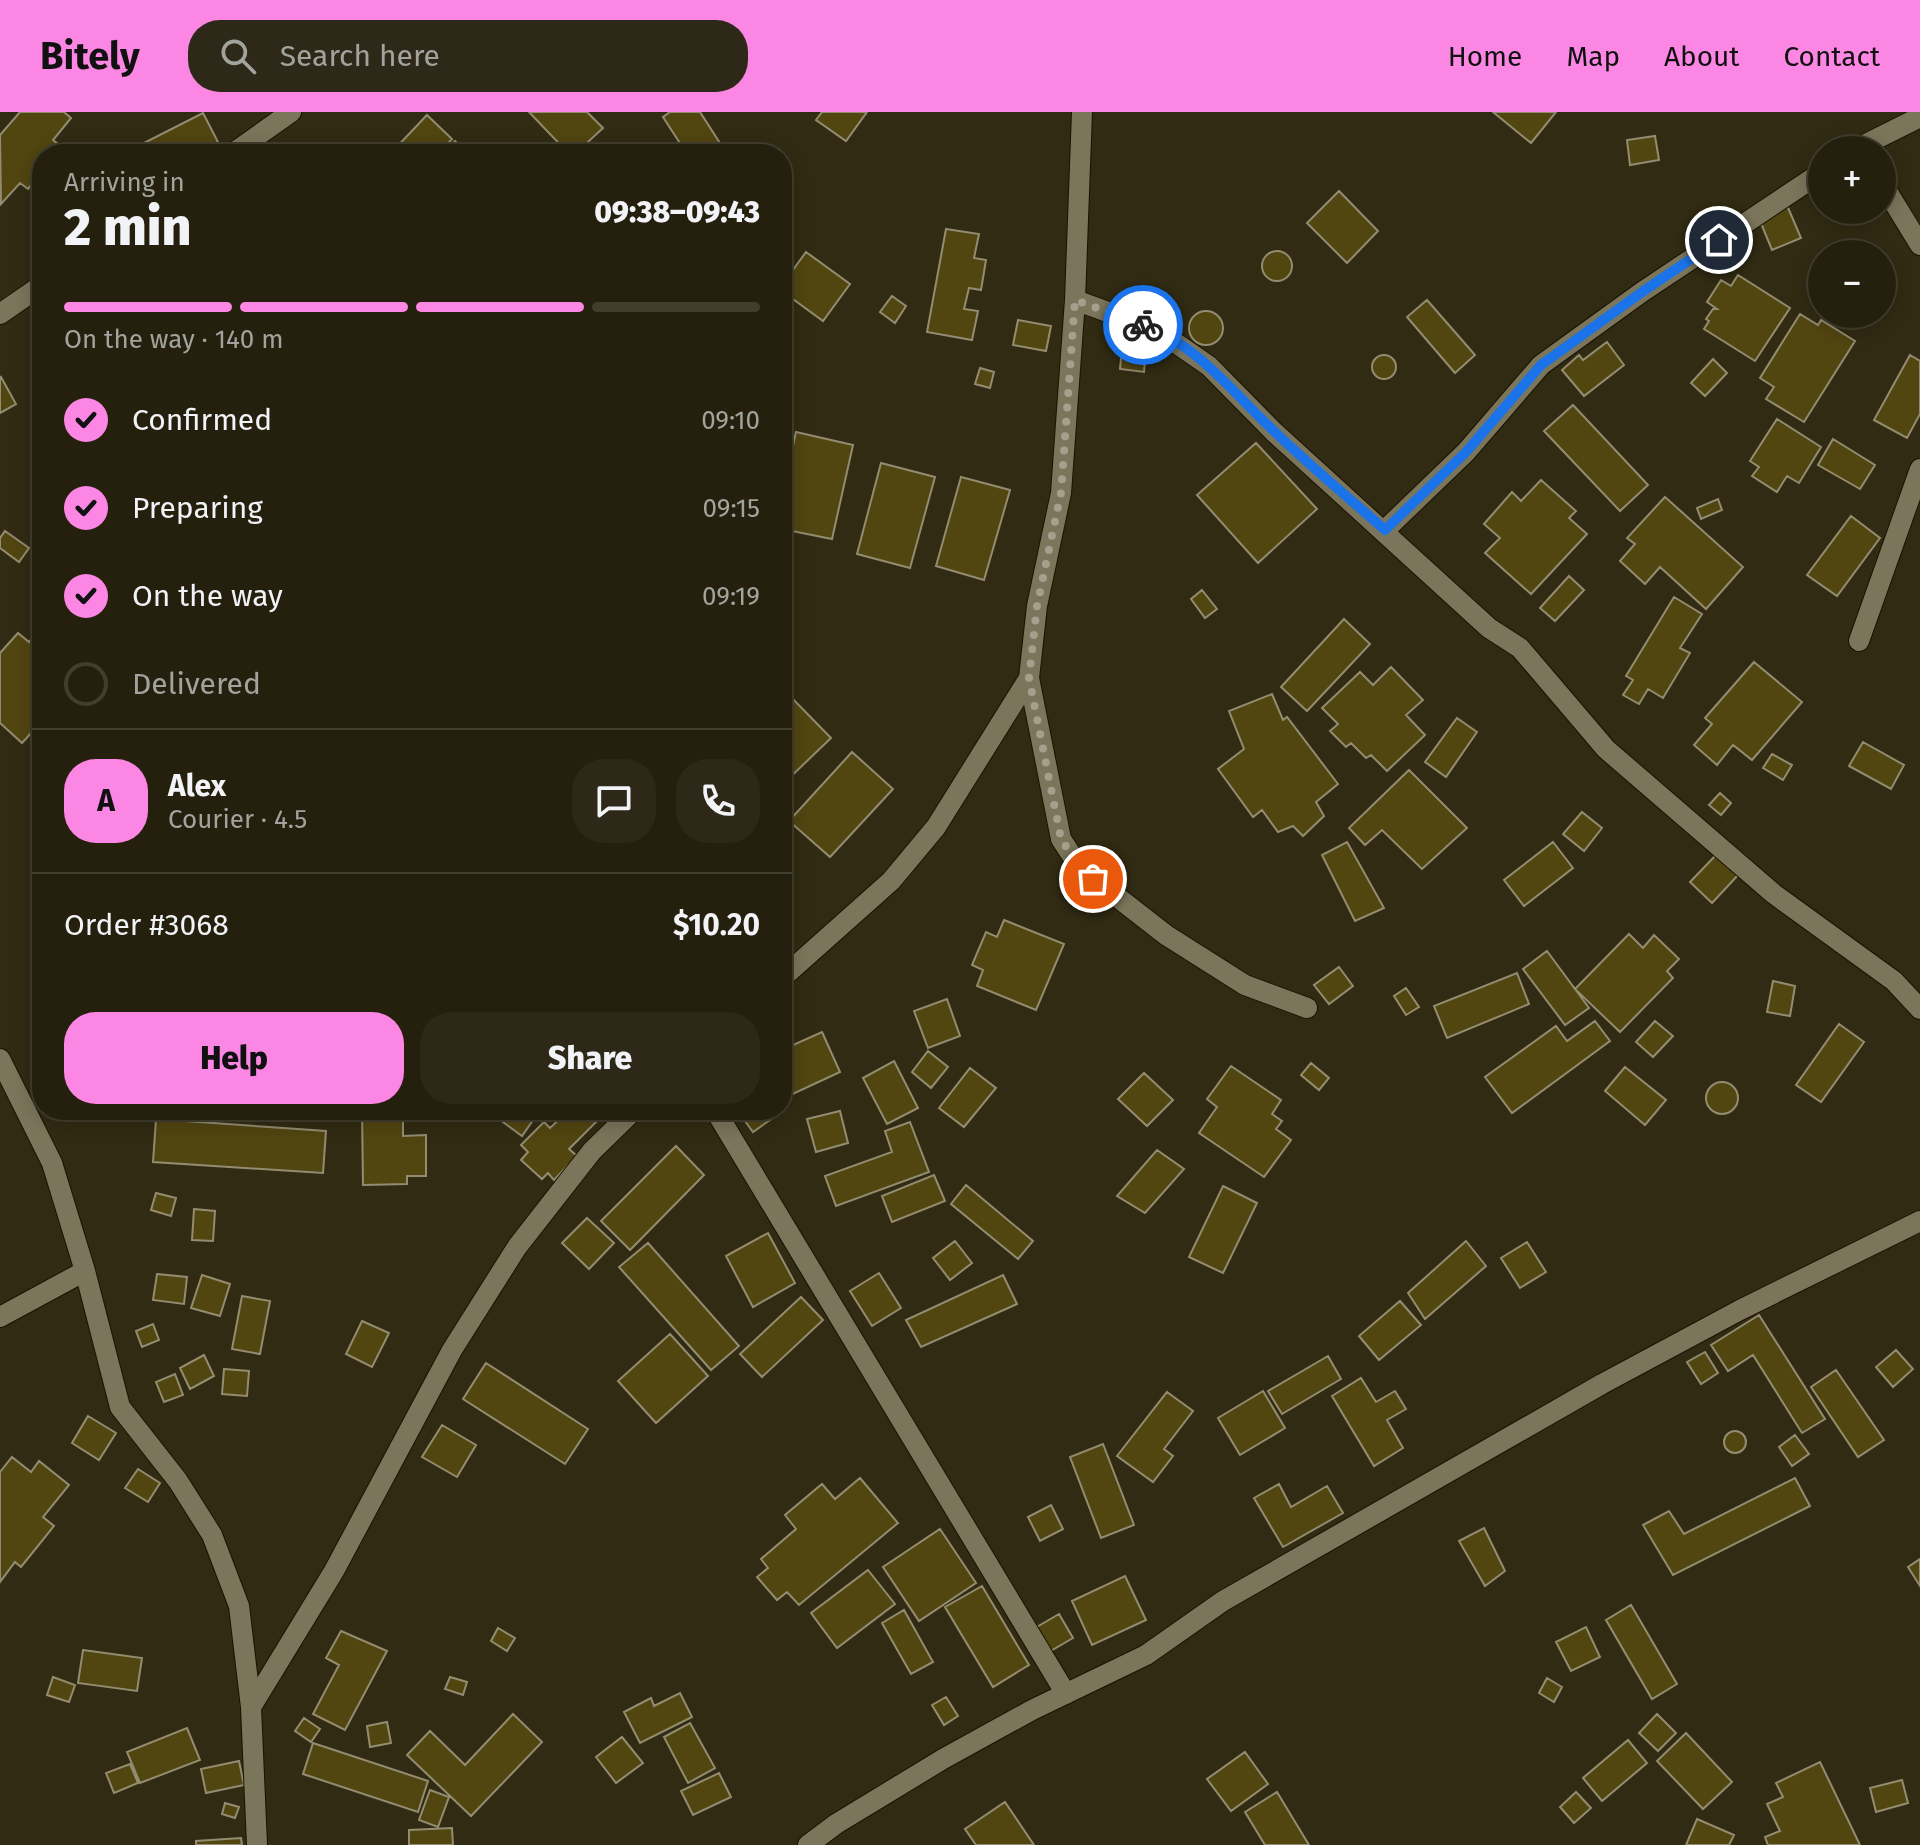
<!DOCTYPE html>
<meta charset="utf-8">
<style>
body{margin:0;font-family:"Fira Sans",sans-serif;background:#2d2817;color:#f1f3f6;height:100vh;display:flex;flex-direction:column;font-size:30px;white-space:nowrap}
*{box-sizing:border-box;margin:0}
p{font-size:26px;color:#a3a39e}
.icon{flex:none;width:44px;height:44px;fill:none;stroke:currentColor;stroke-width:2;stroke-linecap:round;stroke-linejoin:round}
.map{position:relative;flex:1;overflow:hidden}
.side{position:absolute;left:32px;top:32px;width:760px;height:976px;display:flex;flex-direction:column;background:#25200e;border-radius:32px;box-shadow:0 4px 20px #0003,0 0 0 2px #423e2e}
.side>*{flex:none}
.controls{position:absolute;left:1808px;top:24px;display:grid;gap:16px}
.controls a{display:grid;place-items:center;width:88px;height:88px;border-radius:50%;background:#25200e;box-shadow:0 4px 20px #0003,0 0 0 2px #423e2e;font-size:40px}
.pin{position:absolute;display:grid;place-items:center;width:68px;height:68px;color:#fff;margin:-34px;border:4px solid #fff;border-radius:50%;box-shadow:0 2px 8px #0007}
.courier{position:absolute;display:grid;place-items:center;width:80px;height:80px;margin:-40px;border:6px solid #1a73e8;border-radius:50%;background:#fff;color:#222;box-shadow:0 2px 10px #0007}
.head em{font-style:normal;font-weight:800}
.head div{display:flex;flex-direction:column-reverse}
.head{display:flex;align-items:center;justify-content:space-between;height:136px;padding:0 32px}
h1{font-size:52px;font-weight:800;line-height:60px}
.bar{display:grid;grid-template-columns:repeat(4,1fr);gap:12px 8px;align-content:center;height:96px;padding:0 32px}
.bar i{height:10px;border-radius:6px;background:#423e2e}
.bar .active{background:#fc86e3}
.bar p{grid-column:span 4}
.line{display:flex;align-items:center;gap:20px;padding:0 32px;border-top:2px solid #423e2e}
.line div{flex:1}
.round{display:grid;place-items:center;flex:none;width:84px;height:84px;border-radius:32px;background:#2d2817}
ol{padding:0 32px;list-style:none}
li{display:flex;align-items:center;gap:24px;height:88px}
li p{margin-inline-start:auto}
li .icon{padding:8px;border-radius:50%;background:#fc86e3;color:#111;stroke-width:4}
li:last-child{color:#a3a39e}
li i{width:44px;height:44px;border:4px solid #423e2e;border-radius:50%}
.primary-button{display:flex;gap:16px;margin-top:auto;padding:16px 32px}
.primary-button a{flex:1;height:92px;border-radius:32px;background:#fc86e3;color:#111;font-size:32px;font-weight:800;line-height:92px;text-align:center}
.primary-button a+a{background:#2d2817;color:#f1f3f6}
header{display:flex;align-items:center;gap:48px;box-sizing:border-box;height:112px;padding:0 40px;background:#fc86e3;color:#111}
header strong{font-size:38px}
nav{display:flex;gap:44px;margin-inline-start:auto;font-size:28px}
.search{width:560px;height:72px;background:#2d2817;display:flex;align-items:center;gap:20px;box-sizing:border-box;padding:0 28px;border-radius:32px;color:#a3a39e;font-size:30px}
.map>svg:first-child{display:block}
</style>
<header>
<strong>Bitely</strong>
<div class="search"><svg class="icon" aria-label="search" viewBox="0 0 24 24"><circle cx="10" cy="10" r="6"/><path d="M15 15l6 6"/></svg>Search here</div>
<nav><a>Home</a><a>Map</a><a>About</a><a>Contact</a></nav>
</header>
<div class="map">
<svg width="1920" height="1733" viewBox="0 0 1920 1733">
<rect width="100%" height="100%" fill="#312b13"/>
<!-- building -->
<path fill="#514510" stroke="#938c71" stroke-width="2" d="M20,0h44l7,6 -18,22 10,8 -5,6h-16v18l-14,17 -8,-6 -19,21 -1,-69z
M529,0h58l16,16 -28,26h-6z
M670,0h30l27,42h-40l-24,-37z
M822,0h45l-21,29 -30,-21z
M1493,0h63l-25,31z
M203,1l15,29 -25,12h-46l-5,-10z
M427,3l25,24 -14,15h-48z
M1655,24l4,24 -29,5 -3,-25z
M455,29l13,13h-27z
M1339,79l39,40 -31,32 -40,-40z
M1786,91l15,35 -29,12 -14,-34z
M946,117l33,5 -5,24 12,2 -5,30 -12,-2 -5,21 14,2 -6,29 -45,-8z
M1262 154a15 15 0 1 1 30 0a15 15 0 1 1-30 0Z
M806,140l44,32 -27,37 -41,-30v-6z
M1738,163l52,33 -35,53 -51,-32 5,-8 -3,-2 7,-10h4l-10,-7 14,-22 10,6z
M892,184l14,10 -11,17 -15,-11z
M1427,188l48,55 -20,18 -48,-56z
M1189 216a17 17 0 1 1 34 0a17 17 0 1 1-34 0Z
M1800,202l18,11 3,-5 34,21 -51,81 -38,-23 8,-12 -14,-9z
M1018,208l33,6 -5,25 -33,-6z
M1607,230l17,23 -40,31 -22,-26 17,-15 4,5z
M1122,236l24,2 -2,22 -24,-3z
M1910,243l10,6v53l-13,24 -33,-18z
M1372 255a12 12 0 1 1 24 0a12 12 0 1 1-24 0Z
M1713,247l14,14 -22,23 -14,-13z
M980,256l14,4 -4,16 -15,-4z
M1,265l15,27 -16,9v-35z
M1573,293l75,80 -28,26 -76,-80z
M1777,307l44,28 -22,36 -12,-7 -10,16 -25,-16 7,-9 -9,-6z
M796,320l57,13 -21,94 -50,-10v-33z
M1833,327l42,26 -15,24 -42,-24z
M1256,331l61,66 -59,54 -61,-68z
M881,351l54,14 -25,91 -53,-14z
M961,365l49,13 -26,90 -48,-14z
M1541,368l35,31 -7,7 18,16 -56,60 -46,-41 15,-15 -16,-14 28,-32 9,9z
M1665,385l78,70 -37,42 -46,-42 -15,17 -25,-23 15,-17 -8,-6z
M1718,387l4,11 -21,9 -4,-11z
M1851,404l29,22 -43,58 -30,-21z
M5,419l24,17 -10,14 -19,-14v-10z
M1569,464l15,14 -29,31 -15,-13z
M1202,478l15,19 -12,9 -14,-19z
M1674,485l28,17 -22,34 10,5 -27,45 -15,-9 -9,15 -16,-9 10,-15 -7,-4z
M1344,507l26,25 -63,67 -26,-24z
M42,515v94l-20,22 -22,-20v-70l18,-20 11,9z
M1754,550l48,40 -50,58 -19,-15 -16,20 -23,-20 18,-21 -7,-6z
M1391,555l32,33 -17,15 19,20 -38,36 -16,-16 -5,3 -15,-15 -5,4 -16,-16 8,-7 -16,-16 38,-36 13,13z
M786,580l45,46 -49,47v-88z
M1272,582l11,26 4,-3 51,67 -22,18 8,14 -21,20 -10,-10 -15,6 -16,-22 -9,7 -35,-48 26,-20 -15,-38z
M1457,606l20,14 -31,45 -21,-15z
M1863,630l41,23 -13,24 -42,-23z
M852,640l41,37 -63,68 -41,-36z
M1772,642l20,11 -9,15 -20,-12z
M1409,658l58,58 -45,41 -40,-39 -17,15 -16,-17z
M1720,681l11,10 -10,12 -12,-10z
M1582,700l20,16 -18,23 -21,-17z
M1347,730l37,66 -29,13 -33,-66z
M1553,730l20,26 -49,38 -20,-26z
M1717,742l22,20 -27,29 -22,-21z
M1004,808l60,24 -28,66 -59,-24 6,-16 -11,-5 14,-33 11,5z
M1629,822l14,14 11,-13 25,24 -12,12 6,7 -53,54 -45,-43z
M1547,839l42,57 -24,17 -42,-56z
M1339,855l14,19 -24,18 -15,-19z
M1517,861l12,31 -82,34 -13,-32z
M1773,869l22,5 -5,30 -23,-4z
M1406,876l13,19 -13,8 -12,-19z
M947,887l13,37 -32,12 -14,-37z
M1595,909l15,20 -98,72 -27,-36 71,-51 11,15z
M1655,909l18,15 -20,21 -17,-15z
M1839,912l25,18 -43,60 -25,-17z
M822,920l18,40 -58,27v-49z
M928,939l20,16 -17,21 -19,-16z
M894,949l24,47 -31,16 -24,-46z
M1311,951l18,15 -10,12 -18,-15z
M1231,954l50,34 -9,14 10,7 -6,8 15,11 -27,37 -65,-44 18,-26 -10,-8z
M1625,955l41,33 -21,25 -40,-34z
M970,956l26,20 -32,39 -25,-19z
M1144,961l29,27 -26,26 -29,-27z
M1706 986a16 16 0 1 1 32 0a16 16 0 1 1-32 0Z
M782,996l2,2 -31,22 -16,-22h45z
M362,998h41v26l23,-1v41h-19v8l-44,1z
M511,998h29l-18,26 -19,-14z
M569,998h39l-39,39 8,7 -23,24 -6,-7 -6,6 -21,-19 7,-8 -7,-7 23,-23 6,6z
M840,999l8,32 -32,9 -9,-33z
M156,1007l170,12 -3,42 -170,-11z
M910,1010l19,50 -93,34 -11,-30 67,-24 -7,-21z
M676,1034l28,29 -74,75 -29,-29z
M1157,1038l27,19 -39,44 -28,-17z
M934,1063l11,26 -53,21 -10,-26z
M966,1073l67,56 -15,18 -67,-55z
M1223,1074l34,17 -34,70 -34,-16z
M156,1081l20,5 -5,18 -20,-6z
M194,1097l21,2 -2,30 -21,-1z
M587,1106l27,25 -25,26 -27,-26z
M768,1121l27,50 -42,24 -27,-51z
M955,1129l17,22 -22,17 -17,-22z
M1466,1129l20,25 -61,53 -17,-26z
M1527,1130l19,30 -26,16 -19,-30z
M648,1131l91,103 -28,24 -92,-103z
M879,1161l22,35 -29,18 -22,-35z
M157,1162l30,3 -3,27 -31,-4z
M202,1163l28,9 -10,32 -29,-8z
M1003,1163l14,29 -96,43 -15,-27z
M242,1184l28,5 -10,53 -28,-5z
M801,1185l22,23 -61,57 -22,-23z
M1400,1189l21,24 -42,35 -20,-24z
M1759,1203l66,104 -23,14 -49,-78 -25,16 -17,-26z
M362,1209l27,12 -17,34 -26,-13z
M153,1212l6,16 -17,7 -6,-16z
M670,1222l38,42 -52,47 -38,-42z
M1896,1238l17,19 -20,18 -17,-20z
M1705,1240l13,21 -17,11 -14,-22z
M204,1243l10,21 -24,13 -10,-21z
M1328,1244l13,23 -59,35 -14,-23z
M486,1251l102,66 -23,35 -102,-65z
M224,1257l25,2 -2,25 -25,-2z
M1836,1258l48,70 -26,17 -47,-70z
M175,1262l8,21 -19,7 -8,-20z
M1361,1266l15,24 19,-11 11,18 -19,11 16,28 -29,18 -42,-70z
M1263,1279l22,37 -45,27 -22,-37z
M1167,1280l26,19 -29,38 9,7 -20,26 -36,-26z
M88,1304l28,17 -17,27 -27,-17z
M442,1313l34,20 -19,32 -35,-20z
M1724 1330a11 11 0 1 1 22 0a11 11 0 1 1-22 0Z
M1795,1323l14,19 -17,12 -13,-19z
M1103,1332l31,81 -33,13 -31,-81z
M12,1345l19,15 8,-11 30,24 -26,32 11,9 -33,41 -6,-5 -15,20v-110z
M138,1357l22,14 -12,19 -23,-14z
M860,1366l38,45 -99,82 -12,-13 -10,8 -20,-23 11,-9 -7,-9 35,-30 -11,-14 37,-31 13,15z
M1795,1366l15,28 -137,69 -30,-50 26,-14 15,23z
M1279,1372l12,23 36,-21 16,27 -60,34 -29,-49z
M1051,1393l12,24 -23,12 -12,-24z
M1484,1416l21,43 -20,15 -26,-45z
M940,1417l36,54 -57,38 -36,-54z
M1920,1447v27l-12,-19z
M868,1458l27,34 -58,44 -26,-35z
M1125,1464l21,44 -54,25 -20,-44z
M982,1474l47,79 -36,22 -48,-80z
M1631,1493l46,79 -25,15 -46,-79z
M904,1498l29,52 -22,12 -29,-51z
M1059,1502l14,24 -24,14 -14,-24z
M1586,1515l14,30 -29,14 -15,-29z
M498,1516l17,10 -8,13 -16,-10z
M341,1519l46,20 -42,79 -32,-16 26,-49 -13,-7z
M83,1538l59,8 -5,33 -59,-8z
M53,1565l22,8 -6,17 -22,-7z
M450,1565l17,5 -4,13 -18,-6z
M1547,1566l15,9 -8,15 -15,-9z
M680,1581l12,24 -52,26 -16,-31 27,-14 3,8z
M946,1585l12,19 -14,9 -12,-20z
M513,1602l29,28 -71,74 -64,-61 23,-24 35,34z
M1657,1602l19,19 -18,18 -19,-18z
M304,1606l16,11 -9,13 -16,-11z
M387,1610l4,21 -21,4 -3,-21z
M690,1611l25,45 -27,15 -24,-46z
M187,1616l13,32 -60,23 -13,-31z
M1686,1621l46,49 -29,27 -46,-48z
M622,1625l21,26 -27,20 -20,-26z
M1628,1628l19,23 -45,38 -19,-23z
M313,1631l115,38 -10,31 -115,-38z
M1245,1640l23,32 -37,27 -24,-32z
M239,1649l5,24 -38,8 -5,-24z
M1820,1650l40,83h-92l-3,-8 15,-6 -13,-27 16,-7 -7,-14z
M130,1652l8,19 -24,10 -8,-20z
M719,1661l12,24 -38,18 -12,-24z
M1902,1668l6,23 -32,9 -6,-24z
M430,1678l19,7 -11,30 -19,-7z
M1277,1680l32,53h-44l-20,-33z
M1576,1680l15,16 -17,15 -14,-16z
M1005,1690l29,43h-58l-11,-16z
M225,1691l14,4 -4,11 -13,-4z
M1697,1707l37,16 -5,10h-43z
M452,1716l1,17h-44v-15z
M241,1726l1,7h-46v-4z"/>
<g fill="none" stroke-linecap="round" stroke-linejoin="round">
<defs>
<path id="minor" d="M1854,38l66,-33
M232,42l59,-42
M1882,71l38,62
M1075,188l82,30 52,36 65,66 215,196 31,20 86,101 168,145 120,87 26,28
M0,202l42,-29
M1385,418l81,-78 75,-87 101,-73 180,-120
M1859,529l61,-172
M1029,566l32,161 19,29 86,67 79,50 62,23
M782,866l109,-97 45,-54 93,-149 8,-72 24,-113 14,-193 7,-188
M0,947l52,104 33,108 35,136 58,74 34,54 27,71 12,101
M715,998l351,584
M0,1205l85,-46
M257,1733l-6,-138 83,-136 118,-221 65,-103 75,-96 42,-41
M808,1733l28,-21 107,-65 89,-49 114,-55 77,-54 379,-217 138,-74 180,-89"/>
</defs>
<!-- minor casing -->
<use href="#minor" stroke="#191300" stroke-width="22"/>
<!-- minor -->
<use href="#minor" stroke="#7b755b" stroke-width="20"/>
</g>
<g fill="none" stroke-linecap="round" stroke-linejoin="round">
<!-- done -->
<path stroke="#a4a08e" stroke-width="8" stroke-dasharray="0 14.4" d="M1093,767l-13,-11 -19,-29 -32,-161 8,-72 24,-113 14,-193 68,25"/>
<!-- route -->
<path stroke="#1a73e8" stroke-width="10" d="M1143,213c54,19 91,69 132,107 35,34 73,65 110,98l81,-78 75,-87 101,-73 77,-52"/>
</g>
</svg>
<div class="controls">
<a>+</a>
<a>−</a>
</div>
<div class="pin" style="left:1093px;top:767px;background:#ea580c"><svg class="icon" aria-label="bag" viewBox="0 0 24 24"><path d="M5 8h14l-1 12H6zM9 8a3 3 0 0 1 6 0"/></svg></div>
<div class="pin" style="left:1719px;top:128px;background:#1f2937"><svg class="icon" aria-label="home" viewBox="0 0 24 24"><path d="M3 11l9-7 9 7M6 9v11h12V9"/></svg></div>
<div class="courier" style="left:1143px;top:213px"><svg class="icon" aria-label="bike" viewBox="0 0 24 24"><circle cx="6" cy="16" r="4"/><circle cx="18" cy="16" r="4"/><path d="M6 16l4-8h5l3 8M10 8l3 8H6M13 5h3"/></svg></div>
<section class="side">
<div class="head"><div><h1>2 min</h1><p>Arriving in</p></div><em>09:38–09:43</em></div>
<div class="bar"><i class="active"></i><i class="active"></i><i class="active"></i><i></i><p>On the way · 140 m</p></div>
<ol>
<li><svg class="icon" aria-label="check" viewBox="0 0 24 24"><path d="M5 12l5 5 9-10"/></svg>Confirmed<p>09:10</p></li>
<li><svg class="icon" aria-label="check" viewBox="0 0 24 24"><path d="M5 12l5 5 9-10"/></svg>Preparing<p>09:15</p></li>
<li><svg class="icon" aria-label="check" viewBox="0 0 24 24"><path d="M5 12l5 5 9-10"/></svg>On the way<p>09:19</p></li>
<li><i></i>Delivered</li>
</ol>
<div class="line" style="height:144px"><b class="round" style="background:#fc86e3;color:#111">A</b><div><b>Alex</b><p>Courier · 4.5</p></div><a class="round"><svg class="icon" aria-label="chat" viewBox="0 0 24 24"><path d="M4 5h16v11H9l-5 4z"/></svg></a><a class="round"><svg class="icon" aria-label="phone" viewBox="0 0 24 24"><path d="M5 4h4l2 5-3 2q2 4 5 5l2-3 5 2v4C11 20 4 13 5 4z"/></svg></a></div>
<div class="line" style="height:104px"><div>Order #3068</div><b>$10.20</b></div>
<div class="primary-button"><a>Help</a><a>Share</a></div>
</section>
</div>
